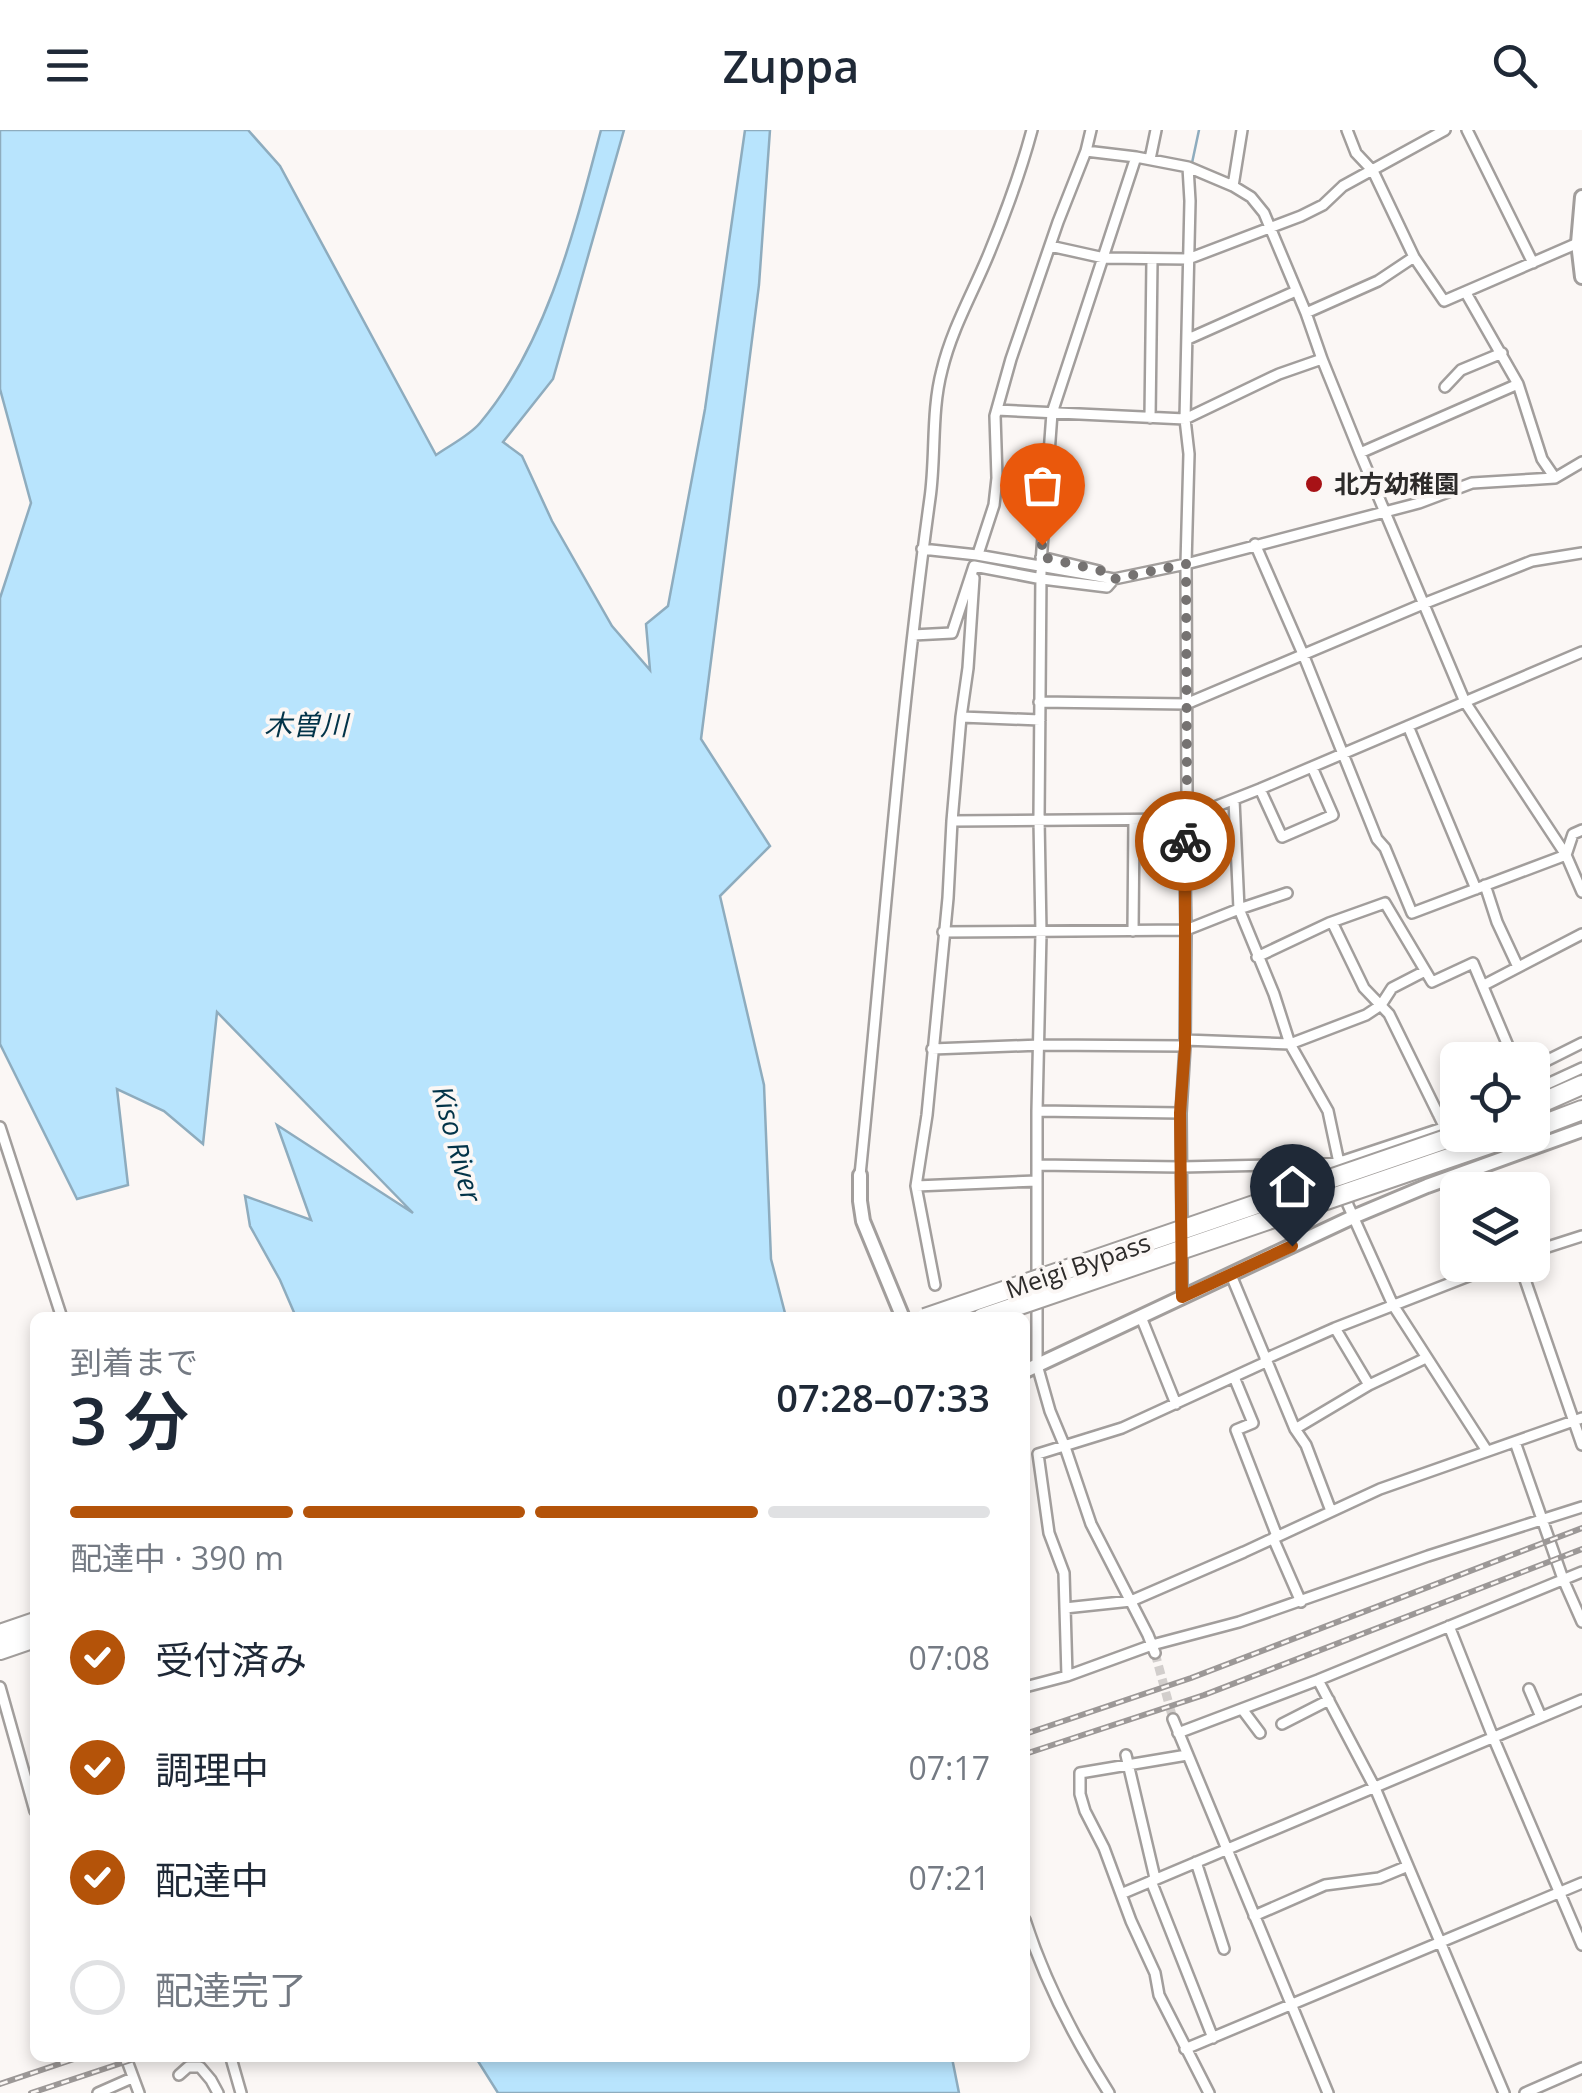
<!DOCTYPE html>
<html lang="ja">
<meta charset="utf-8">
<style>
body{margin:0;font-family:"Open Sans","Noto Sans JP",sans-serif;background:#f6f6f7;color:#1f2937;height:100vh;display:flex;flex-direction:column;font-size:38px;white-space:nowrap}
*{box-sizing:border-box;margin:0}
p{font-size:32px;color:#747a83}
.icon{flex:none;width:55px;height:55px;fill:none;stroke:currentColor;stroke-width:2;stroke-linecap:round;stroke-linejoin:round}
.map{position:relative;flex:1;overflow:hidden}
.sheet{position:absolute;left:30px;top:1182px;width:1000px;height:750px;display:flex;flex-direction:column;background:#fff;border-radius:15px;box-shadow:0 5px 15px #0003}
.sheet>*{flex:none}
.fabs{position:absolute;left:1440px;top:912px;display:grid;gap:20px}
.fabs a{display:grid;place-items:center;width:110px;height:110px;border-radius:15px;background:#fff;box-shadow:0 5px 15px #0003;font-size:50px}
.pin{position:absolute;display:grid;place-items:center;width:85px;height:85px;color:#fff;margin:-102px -42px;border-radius:50% 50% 50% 0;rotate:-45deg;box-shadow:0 0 10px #0007}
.pin .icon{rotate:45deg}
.courier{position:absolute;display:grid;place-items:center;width:100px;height:100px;margin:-50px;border:8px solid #b45309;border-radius:50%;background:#fff;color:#222;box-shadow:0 2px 12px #0007}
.overview em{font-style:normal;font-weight:600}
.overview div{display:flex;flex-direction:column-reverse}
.overview{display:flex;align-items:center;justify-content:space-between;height:170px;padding:0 40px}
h1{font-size:65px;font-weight:600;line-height:75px}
.bar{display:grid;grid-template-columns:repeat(4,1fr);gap:15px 10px;align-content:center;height:120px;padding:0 40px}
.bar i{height:12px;border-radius:8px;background:#e0e1e3}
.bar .active{background:#b45309}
.bar p{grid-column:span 4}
ol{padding:0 40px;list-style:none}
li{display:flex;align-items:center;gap:30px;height:110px}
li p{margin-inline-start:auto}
li .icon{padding:10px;border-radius:50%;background:#b45309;color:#fff;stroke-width:4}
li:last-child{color:#747a83}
li i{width:55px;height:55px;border:5px solid #e0e1e3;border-radius:50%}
header{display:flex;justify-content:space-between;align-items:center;height:130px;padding:0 40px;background:#fff;font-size:45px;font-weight:600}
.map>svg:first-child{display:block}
</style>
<header><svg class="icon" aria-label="menu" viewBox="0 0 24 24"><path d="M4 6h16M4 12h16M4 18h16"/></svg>Zuppa<svg class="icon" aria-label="search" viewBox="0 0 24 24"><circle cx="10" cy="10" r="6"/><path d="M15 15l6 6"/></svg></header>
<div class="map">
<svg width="1582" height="1963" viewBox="0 0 1582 1963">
<rect width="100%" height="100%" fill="#fbf7f5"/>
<!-- water -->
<path fill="#b8e4fd" stroke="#8eacbe" stroke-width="2.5" d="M0,0h248l32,36 156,289c14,-10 33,-19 44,-32 67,-79 95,-195 121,-293h23l-71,249 -50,63 19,14 30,65 60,105 38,44 -4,-46 22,-18 37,-197 40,-279h25l-11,155 -58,454 69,107 -50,50 44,189 7,174 15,58h-490l-16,-37 -30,-54 -5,-30 66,24 -34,-95 136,88 -196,-201 -14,132 -39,-33 -47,-22 11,96 -51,14 -77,-155v-446l31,-95 -31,-114z
M476,1928h476l7,35h-461z"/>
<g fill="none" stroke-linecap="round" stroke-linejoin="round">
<!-- stream -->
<path stroke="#8eacbe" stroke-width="2.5" d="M1192,33l7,-33"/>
<!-- street-tunnel -->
<path stroke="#d2cecc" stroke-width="9" stroke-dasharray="9 4.5" stroke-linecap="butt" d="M1155,1523l18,66"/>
<defs>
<path id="street" d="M1347,0l9,23 17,18 41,86 30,44 134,-58
M1467,0l66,133
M1086,21l50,6
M1150,29l6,-29
M1233,56l9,-56
M1050,116l54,12 84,1 113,-43 22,-11 20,-19 102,-56
M1466,163l52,91 24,75 13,19
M1306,183l72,-32 36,-24
M1188,209l108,-48
M1445,257l16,-17 41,-17
M997,280l188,9 94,-45 43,-15
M1150,288l2,-158
M1360,323l158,-69
M1255,414l48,110 74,185 8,9 27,65 154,-58 7,-21 9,-4
M922,419l55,6 137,24
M979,421l15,-46 3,-27 -2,-62 16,-57 47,-137 28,-71 5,-21
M1041,427l58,14
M1041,433l11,-150 84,-256 52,10 45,19 18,11 13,16 42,100 16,46 38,94 105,249 101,153 16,37
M913,505l39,-2 22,-67 68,13 65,8 7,-8 72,-15 233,-61 53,-20 83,-5 27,-16
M1039,572l147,2 237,-100 109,-43 50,-8
M961,587l79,3
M1408,596l68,163
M1260,659l22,48 51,-22 -21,-48
M1234,670l5,109 35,85 16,50 38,67 20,94 45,100 94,146
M952,691l232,-2 76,-30 322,-137
M1485,755l12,37 21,45
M1332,792l32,66 25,26 56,114
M1133,801l1,-111
M943,802l243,-2 53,-21 48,-16
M1257,827l72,-34 56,-20 47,79 41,-19 41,97
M1484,855l98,-51
M1185,910l105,4 76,-29 15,-10 11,-17 33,-17
M932,919l108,-4 145,1
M1532,938l50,-25
M1532,961l50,-23
M1037,981l144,2
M1438,984l20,-9
M0,997l62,191
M1037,1035l144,2 142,-3 17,-2 118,-39
M860,1045c23,-226 39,-452 70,-677 6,-42 1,-87 12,-128 10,-42 32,-79 48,-119 16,-39 31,-80 42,-121
M916,1056l121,-5
M1182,1100l-1,-117 4,-67 1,-116 -2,-111 3,-26 -1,-229 3,-110 -4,-35 5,-218 -2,-34
M1182,1120v47
M1532,1122l50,-16
M1520,1135l62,180
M1231,1145l64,154 11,16 25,66
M1037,1149v-168l4,-178 -2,-114 2,-247
M935,1155l-19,-99 11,-71 21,-217 4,-77 9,-104 7,-49 6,-90
M1037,1170v65l13,46 15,36 26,77 57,111 7,18
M1141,1187l35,87
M1335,1198l34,57
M1265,1229l70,-31 162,-63
M1234,1247l19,46 -17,7 41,106
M1295,1299l74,-44 57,-27
M1515,1312l48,137 19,43
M1273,1408l28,64
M1065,1478l66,-7 113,-49 136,-63 202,-71
M1449,1496l44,111 89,208
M1067,1546l-3,-103 -15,-40 -11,-79 84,-26 144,-66
M1318,1550l57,108 129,305
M0,1557l35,124
M1025,1557l42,-11 85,-31 87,-23 189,-66 154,-49
M1529,1559l12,28
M1242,1579l18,24
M1173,1589l155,374
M1282,1594l47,-24
M1178,1603l140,-53 264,-108
M1126,1625l29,123
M1187,1625l-107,18v21l5,17 19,37 27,73 24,52 4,22 50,98
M1196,1732l28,87
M1151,1751l62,157
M1121,1764l461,-194
M1254,1786l71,-31 54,-7 29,-12
M1025,1790c20,62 49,118 84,173
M1185,1919l397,-166
M126,1928l13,35
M231,1928l10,35
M179,1945l9,-8h12l11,13 7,13
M98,1963l34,-15
M1525,1963l57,-25"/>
<path id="secondary" d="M1582,67l-4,46 4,34
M860,1045v26l3,20 40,97
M1025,1241l328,-154 74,-31 155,-56"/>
<path id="highway" d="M1532,977l50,-22
M1532,999l50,-19
M0,1504l35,-12
M0,1520l35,-12"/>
</defs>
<!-- street casing -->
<use href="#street" stroke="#a29e9c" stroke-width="14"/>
<!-- secondary casing -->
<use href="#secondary" stroke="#a29e9c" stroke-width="18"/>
<!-- highway casing -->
<use href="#highway" stroke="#a29e9c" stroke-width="22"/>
<!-- street -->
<use href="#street" stroke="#fff" stroke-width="9"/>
<!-- secondary -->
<use href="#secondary" stroke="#fff" stroke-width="12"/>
<!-- highway -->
<use href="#highway" stroke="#fff" stroke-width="18"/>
<defs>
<path id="rail" d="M1025,1604l166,-56 391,-150
M1025,1624l179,-59 378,-146
M0,1954l77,-26
M31,1963l106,-35"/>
</defs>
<!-- rail casing -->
<use href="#rail" stroke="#9c9897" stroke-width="6"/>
<!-- rail -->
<use href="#rail" stroke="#fbf7f5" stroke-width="2.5" stroke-dasharray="8" stroke-linecap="butt"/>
<defs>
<path id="highway-bridge" d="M925,1188l533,-183
M982,1188l534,-183"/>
</defs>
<!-- highway-bridge casing -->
<use href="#highway-bridge" stroke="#a29e9c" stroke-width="22" stroke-linecap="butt"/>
<!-- highway-bridge -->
<use href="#highway-bridge" stroke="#fff" stroke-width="18"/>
</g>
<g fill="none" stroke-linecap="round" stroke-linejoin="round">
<!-- done -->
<path stroke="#757271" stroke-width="10" stroke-dasharray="0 18" d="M1042,415v12l64,15 8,7 72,-15 1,230 -2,47"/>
<!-- route -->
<path stroke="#b45309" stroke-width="12" d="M1185,711v205l-5,67 2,184 110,-51"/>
</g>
<!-- markers -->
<circle fill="#a71216" stroke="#fbf7f5" stroke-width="4" cx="1314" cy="354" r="10"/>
<g text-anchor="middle" stroke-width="8" stroke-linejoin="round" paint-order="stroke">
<!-- poi labels -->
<g font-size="25" font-weight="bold" fill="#2d2b2a" stroke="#fbf7f5" text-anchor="start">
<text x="1334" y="363">北方幼稚園</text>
</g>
<!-- street labels -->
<g font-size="25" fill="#2d2b2a" stroke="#fbf7f5">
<text transform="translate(1078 1136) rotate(-19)" y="9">Meigi Bypass</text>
</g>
<!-- water labels -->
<g font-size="28" font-style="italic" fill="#023348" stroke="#fbf7f5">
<text x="306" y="605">木曽川</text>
<text transform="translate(457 1014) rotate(75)" y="10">Kiso River</text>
</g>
</g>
</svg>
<div class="fabs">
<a><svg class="icon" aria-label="locate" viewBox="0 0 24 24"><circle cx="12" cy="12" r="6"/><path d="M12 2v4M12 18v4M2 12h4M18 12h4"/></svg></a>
<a><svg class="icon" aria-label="layers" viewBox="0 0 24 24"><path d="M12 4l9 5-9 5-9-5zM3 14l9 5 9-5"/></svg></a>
</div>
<div class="pin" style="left:1042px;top:415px;background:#ea580c"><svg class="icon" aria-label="bag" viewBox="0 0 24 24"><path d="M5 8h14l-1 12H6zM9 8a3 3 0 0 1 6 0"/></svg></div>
<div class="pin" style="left:1292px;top:1116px;background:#1f2937"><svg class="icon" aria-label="home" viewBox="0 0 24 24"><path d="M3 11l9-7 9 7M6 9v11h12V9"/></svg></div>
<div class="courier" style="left:1185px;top:711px"><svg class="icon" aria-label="bike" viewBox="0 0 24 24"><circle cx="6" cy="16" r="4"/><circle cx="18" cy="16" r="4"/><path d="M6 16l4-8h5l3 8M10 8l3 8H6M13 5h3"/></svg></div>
<section class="sheet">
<div class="overview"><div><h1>3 分</h1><p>到着まで</p></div><em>07:28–07:33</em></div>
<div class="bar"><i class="active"></i><i class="active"></i><i class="active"></i><i></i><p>配達中 · 390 m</p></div>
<ol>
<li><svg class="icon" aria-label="check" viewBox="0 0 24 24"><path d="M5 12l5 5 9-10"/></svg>受付済み<p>07:08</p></li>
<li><svg class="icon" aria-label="check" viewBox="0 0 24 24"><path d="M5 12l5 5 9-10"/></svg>調理中<p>07:17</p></li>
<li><svg class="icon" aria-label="check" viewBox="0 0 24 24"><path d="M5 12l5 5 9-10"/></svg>配達中<p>07:21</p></li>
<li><i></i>配達完了</li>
</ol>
</section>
</div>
